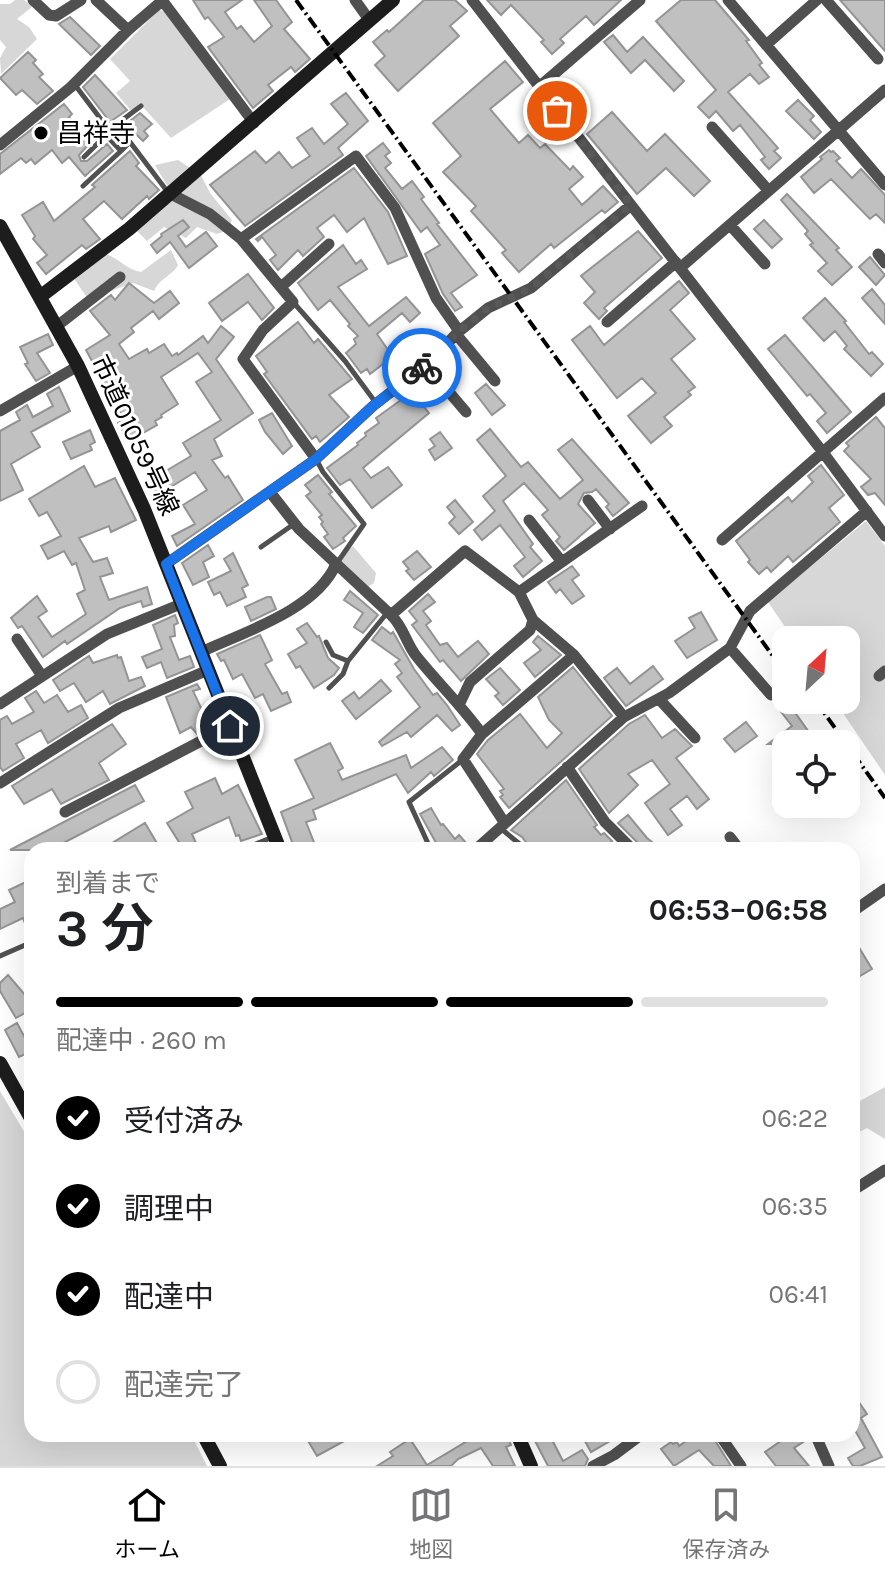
<!DOCTYPE html>
<html lang="ja">
<meta charset="utf-8">
<style>
body{margin:0;font-family:Karla,"Noto Sans JP",sans-serif;background:#f6f6f6;color:#202124;height:100vh;display:flex;flex-direction:column;font-size:30px;white-space:nowrap}
*{box-sizing:border-box;margin:0}
p{font-size:26px;color:#757577}
.icon{flex:none;width:44px;height:44px;fill:none;stroke:currentColor;stroke-width:2;stroke-linecap:round;stroke-linejoin:round}
.map{position:relative;flex:1;overflow:hidden}
.drawer{position:absolute;left:24px;top:842px;width:836px;height:600px;display:flex;flex-direction:column;background:#fff;border-radius:24px;box-shadow:0 8px 32px #0002}
.drawer>*{flex:none}
.needle{width:52px;rotate:26deg}
.tools{position:absolute;left:772px;top:626px;display:grid;gap:16px}
.tools a{display:grid;place-items:center;width:88px;height:88px;border-radius:16px;background:#fff;box-shadow:0 8px 32px #0002;font-size:40px}
.pin{position:absolute;display:grid;place-items:center;width:68px;height:68px;color:#fff;margin:-34px;border:4px solid #fff;border-radius:50%;box-shadow:0 2px 8px #0007}
.courier{position:absolute;display:grid;place-items:center;width:80px;height:80px;margin:-40px;border:6px solid #1a73e8;border-radius:50%;background:#fff;color:#222;box-shadow:0 2px 10px #0007}
.headline em{font-style:normal;font-weight:700}
.headline div{display:flex;flex-direction:column-reverse}
.headline{display:flex;align-items:center;justify-content:space-between;height:136px;padding:0 32px}
h1{font-size:52px;font-weight:700;line-height:60px}
.bar{display:grid;grid-template-columns:repeat(4,1fr);gap:12px 8px;align-content:center;height:96px;padding:0 32px}
.bar i{height:10px;border-radius:6px;background:#e0e0e0}
.bar .active{background:#000}
.bar p{grid-column:span 4}
ol{padding:0 32px;list-style:none}
li{display:flex;align-items:center;gap:24px;height:88px}
li p{margin-inline-start:auto}
li .icon{padding:8px;border-radius:50%;background:#000;color:#fff;stroke-width:4}
li:last-child{color:#757577}
li i{width:44px;height:44px;border:4px solid #e0e0e0;border-radius:50%}
.menu{display:flex;justify-content:space-around;align-items:center;height:112px;border-top:2px solid #e0e0e0;background:#fff;font-size:22px;color:#757577}
.menu a{display:grid;justify-items:center;gap:4px}
.menu .active{color:#000}
.map>svg:first-child{display:block}
</style>
<div class="map">
<svg width="885" height="1466" viewBox="0 0 885 1466">
<rect width="100%" height="100%" fill="#fff"/>
<!-- green -->
<path fill="#d7d7d7" d="M15,0h9l9,6 -16,13 12,8 8,12 -36,35 -1,-16 6,-11 -6,-7v-36h10z
M159,10l5,1 66,88 -59,39 -28,-31 -9,7 -18,-21 14,-12 -20,-22z
M178,160l23,15 9,18 22,27 -4,10 -11,4 -20,-7 -11,11 -22,-11 -17,14 -12,-12 37,-35 -17,-29z
M171,250l7,15c-6,11 -17,12 -24,26l-21,-8 -25,9 -16,13 -19,-28 33,-23c14,5 21,16 35,18z
M866,521l19,25v229l-51,-75h12v-60h-52l-26,-38z
M353,546l23,27 -2,10 -8,5 -24,-23 -2,-7z
M885,1087v52l-18,-11 -15,8v-43l6,9z
M0,1091l32,54v289h159l16,32h-207z"/>
<!-- building -->
<path fill="#c0c0c0" stroke="#949494" stroke-width="2" d="M193,0h49l-17,12 12,17 4,-3 13,16 18,-16 -18,-26h22l16,22 -8,7 26,30 -15,13 -4,-5 -23,18 5,6 -20,17 -45,-61 16,-10 -16,-20 -3,2z
M424,0h31l12,11 -17,15 9,10 -61,55 -23,-26 10,-9 -12,-14 14,-12 2,2z
M487,0h134l-27,25 -8,-9 -26,23 4,4 -12,11 -11,-12 3,-2 -33,-35 -10,10z
M681,0h34l34,40 -3,1 16,22 -3,2 10,12 -10,7 -9,-10 -22,18 50,56 -4,3 7,7 -12,11 -8,-9 4,-3 -25,-32 -7,6 -17,-20 -7,7 -11,-11 18,-17 -60,-69z
M840,0h45v51z
M70,17l30,29 -9,9 -32,-31z
M613,35l14,17 16,-15 41,44 -10,10 -29,-31 -14,13 -27,-31z
M28,52l8,8 -3,3 10,11 -4,3 14,14 -16,13 -15,-14 -6,5 -16,-17z
M505,61l18,21 -33,27 29,34 9,-8 12,13 5,-4 25,26 3,-4 10,11 -14,12 13,16 21,-19 15,16 -13,11 -3,-3 -48,38 -3,-4 -32,28 -17,-19 4,-3 -35,-39 5,-5 -33,-34 18,-16 -28,-33z
M95,75l32,35 -17,12 -27,-35z
M346,93l22,28 -30,27 5,7 -98,71 -35,-41 45,-34 11,12 13,-11 13,16 18,-12 -13,-18 15,-10 12,16 24,-20 -17,-20z
M798,100l16,16 -4,4 11,12 -7,7 -28,-28z
M64,104l8,10 -3,3 21,26 -11,12 2,6h6l20,-17 6,7 -28,25 -16,-19 -7,6 -10,-13 -17,14 -4,-5 -5,4 -5,-5 -21,16v-20z
M612,112l35,39 18,-17 45,47 -16,15 -28,-28 -29,26 -50,-60z
M140,113l12,11 -8,7 4,5 -5,5 -17,-17z
M383,143l7,9 -5,4 6,7 -6,5 17,21 10,-8 12,16 -3,2 18,24 -2,1 40,51 -26,18 11,14 -7,4 -12,-17 -18,-40 15,-9 -13,-18 -6,5 -55,-76z
M829,150l2,2 2,-1 7,7 -4,3 16,17 9,-9 24,26v28l-9,-9 -6,5 -39,-40 -17,14 -13,-16 21,-18 -2,-2z
M130,151l9,12 -3,3 23,24 -10,9 -2,-3 -25,23 -18,-18 -21,18 17,20 -14,10 -4,-4 -36,29 -9,-11 10,-8 -14,-16 2,-3 -13,-21 21,-13 11,19 41,-34 -3,-2z
M354,168l34,44 19,44 -19,8 -24,-46 -17,14 -13,-17 -17,13 7,9 -21,19 -5,-6 -20,20 -8,-10 6,-5 -14,-18 -4,4 -2,-2z
M787,194l52,54 -3,2 16,17 -20,18 -14,-14 9,-8 -17,-18 3,-2 -8,-9 3,-3 -27,-31z
M183,220l6,7 -11,9 8,11 20,-15 11,14 -28,22 -19,-26 -13,11 -6,-8 11,-9 -1,-2z
M764,220l18,19 -10,9 -18,-19z
M638,231l24,27 -58,50 3,3 -8,8 -15,-16 11,-11 -14,-16z
M343,245l13,19 5,-4 6,9 -29,18 31,39 37,-29 14,16 -10,9 -8,-9 -25,21 18,26 -11,8 -1,-4 -13,10 -3,-5 -6,4 -15,-20 10,-9 -2,-5 4,-3 -10,-10 2,-2 -20,-24 -12,10 -20,-27z
M870,257l15,18 -9,10 -17,-18z
M248,274l26,34 -12,12 -14,-18 -26,19 -13,-18z
M679,281l10,12 -19,17 25,29 -24,20 24,28 -7,5 3,3 -27,22 8,9 -21,17 -23,-27 28,-23 -14,-15 -25,20 -45,-58 18,-14 14,19z
M129,283l25,20 16,-12 9,12 -20,16 -6,-8 -22,17 3,4 -15,12 10,15 18,-10 2,4 15,-9 8,12 5,-3 1,2 25,-19 5,7 13,-17 13,11 -18,22 37,54 -39,26 8,17 -10,4 13,18 3,-2 15,24 -66,46 -5,-10 23,-12 -12,-19 24,-15 -12,-18 -37,23 -9,-14 42,-25 -8,-13 38,-23 -25,-38 16,-10 -14,-19 -37,24 17,27 -17,11 1,2 -7,4 2,4 -28,16 -11,-18 6,-3 -38,-70 24,-15 -20,-24 21,-16 4,5z
M872,289l13,16v19l-23,-26z
M825,298l21,23 -2,1 25,32 3,-2 11,12 -12,12 -27,-27 3,-3 -12,-15 -11,10 -21,-23z
M298,322l16,21 4,-4 34,40 -23,16 20,22 -29,25 -4,-6 -4,3 -48,-65 3,-2 -11,-16z
M48,334l5,11 -16,8 13,20 -14,8 -11,-17 3,-1 -8,-16z
M785,335l66,77 -24,21 -10,-12 9,-8 -16,-19 -3,2 -39,-47z
M486,384l19,21 -13,10 -17,-22z
M59,387l11,24 -39,21 9,15 -29,17 12,26 -23,11v-70l20,-11 -4,-8 11,-7 6,12 20,-11 -6,-12z
M412,392l17,21 -66,55 8,10 17,-11 14,18 -30,23 -22,-29 -10,6 -13,-17 31,-23 -1,-2 9,-7 -1,-3 14,-10 -3,-5z
M272,413l20,33 -9,8 -18,-22 -6,-12z
M876,417l9,11v77l-10,-12 -7,2 -7,-8 10,-8 -27,-28 5,-5 -3,-3z
M490,429l31,38 7,-5 32,37 23,-19 -25,-30 14,-11 57,64 -16,13 -7,-9 3,-3 -13,-15 -4,3 -8,1 -6,11 17,19 -31,27 -8,-9 4,-4 -18,-22 6,-5 -24,-27 -21,18 30,43 -3,3 12,14 -19,16 -9,-11 11,-9 -25,-32 -18,15 -8,-10 21,-19 -12,-15 23,-20 -29,-36z
M90,430l5,12 -5,3 2,5 -21,9 -8,-17z
M440,432l12,16 -17,12 -6,-10 6,-4 -5,-7z
M821,465l23,30 -15,13 11,14 -47,40 -5,-6 -17,16 -4,-5 -8,7 -11,-12 2,-2 -14,-19 52,-44 4,5 21,-20 -5,-6z
M84,466l11,21 20,-9 21,42 -25,12 -2,-6 -30,12 14,24 14,-4 6,15 -13,4 9,23 38,-13 5,17 -9,3 -2,-6 -21,7 -53,36 -2,-3 -22,16 -21,-31 -4,2 -7,-10 26,-22 10,15 -9,6 14,20 34,-23 -9,-20 8,-4 -9,-27 -4,2 -8,-14 -16,8 -7,-13 20,-10 -14,-24 -8,4 -10,-17z
M318,475l14,17 -3,2 27,32 -13,12 2,3 -12,8 -9,-12 4,-3 -7,-10 2,-2 -4,-5 3,-2 -16,-19 5,-4 -6,-7z
M455,500l18,22 -14,12 -10,-11 6,-6 -8,-10z
M208,545l6,11 -11,6 6,15 -16,8 -11,-22z
M417,551l14,16 -17,13 -8,-9 3,-2 -6,-7z
M233,553l15,32 -6,3 4,9 -19,9 -7,-14 -6,3 -6,-13 23,-11 -7,-12z
M572,566l7,9 -7,5 12,16 -12,8 -12,-15 -4,4 -8,-11z
M350,591l28,24 -15,18 -9,-6 9,-14 -19,-13z
M428,594l7,8 -12,9 8,10 -5,4 14,20 7,-2 11,14 20,-16 11,13 -28,27 -18,-21 -3,2 -28,-37 5,-4 -8,-10z
M267,597h4l5,12 -25,12 -6,-14z
M701,612l16,28 -30,18 -12,-17 20,-13 -6,-10z
M175,615l3,8 -4,2 1,11 -5,1 9,23 11,-4 4,11 -27,11 -6,-16 -14,6 -5,-11 20,-8 -9,-24z
M307,623l10,14 2,-1 9,22 11,10 -5,7 -20,13 -14,-22 -4,2 -8,-14 19,-11 -10,-14z
M382,627l9,7 2,-2 21,37 19,26 4,-2 10,12 13,20 -8,6 -15,-16 -26,22 -4,-5 -25,14 -3,-4 41,-35 -23,-30 5,-4 -7,-9 5,-4 -28,-20z
M260,635l12,25 -7,4 17,30 5,-2 4,10 -20,9 -8,-17 -8,4 -13,-24 -9,5 -9,-19 -3,1 -4,-7z
M538,636l23,19 -26,22 -11,-14 17,-13 -8,-8z
M117,655l1,3 3,-1 8,24 12,-4 4,9 -35,18 -7,-13 -17,11 -12,-19 -14,8 -7,-11 36,-24 4,7z
M653,666l10,13 -37,27 -22,-28 13,-10 13,16z
M573,667l39,49 -103,92 -9,-11 3,-2 -3,-4 4,-2 -27,-35 11,-14 32,-26 27,34 15,-15 -13,-13 -11,-23z
M500,668l20,22 -17,15 -8,-9 4,-3 -13,-14z
M381,680l10,11 -35,28 -14,-18 12,-9 5,7z
M197,684l3,5 -7,2 9,19 8,-4 6,14 -19,14 -6,-7 -11,6 -14,-36z
M36,691l8,12 13,-8 11,17 13,-7 7,13 -40,25 -7,-13 -25,14 8,14 -21,13 -3,-4v-47l7,-4 5,8 22,-12 -9,-14z
M784,697l27,38 -14,9h-29l24,-18 -17,-22z
M645,715l17,23 13,-9 17,17 -16,12 33,41 -12,10 -10,-13 -17,13 12,16 -14,10 -23,-32 25,-19 -18,-24 -24,14 10,11 -29,28 -30,-44 50,-45z
M746,722l11,14 -22,16 -11,-13z
M112,724l14,20 -27,19 10,17 -48,24 -9,-15 -28,15 -12,-18z
M330,743l13,25 -5,3 4,9 64,-25 5,13 31,-21 11,13 -19,16 -3,-4 -23,21 -12,-19 -83,36 3,9 -10,3 11,28h-22l-14,-38 33,-14 -19,-38z
M215,778l7,16 16,-9 24,49 -21,7 -2,-6 -3,1 -7,-19 -37,17 7,16h-15l-17,-27 26,-15 -8,-16z
M566,780l31,45 -3,2 7,8 3,-2 8,8 -9,9h-71l-10,-13 -11,-7z
M135,785l9,16 -94,49h-40z
M431,808l10,17 2,-1 12,15 4,-4 9,10 -1,5h-27l-20,-36z
M628,815l19,23 15,12h-21l-2,-6 -21,-21z
M145,823l16,27h-25l-3,-4 -8,4h-9l-4,-7z
M32,879v38l-8,4 -1,-3 -23,11v-20l15,-7 -6,-12z
M852,936l20,33 -12,7 -7,-11 3,-2 -4,-6z
M8,975l24,28v6l-16,9 -16,-27v-8z
M17,1023l15,28 -13,6 -14,-27z
M852,1392l15,22 -6,4 21,39 -22,9h-7l-5,-8 17,-10 -13,-23z
M304,1434h53l-40,22z
M479,1434h27l5,11 -5,2 9,19h-22l-12,-18 -23,11 -7,7h-74l16,-10 -3,-4 20,-13 17,26z
M549,1434l14,27 19,-11 6,9 -3,7h-37l-13,-25z
M581,1434h41l-31,18z
M696,1434h15l20,32h-17l-15,-16 -25,16 -13,-17 10,-7 2,2 4,-2 2,4z
M791,1434h16l1,5 -14,9 15,18h-33l-11,-14z"/>
<g fill="none" stroke-linecap="round" stroke-linejoin="round">
<!-- lane -->
<path stroke="#505050" stroke-width="5" d="M75,85l34,45 -3,5 15,16 9,-9 37,49
M109,130l32,-24
M84,157l22,-22
M83,186l38,-35
M293,302l52,59 31,42
M316,459l7,13 41,52 -27,39
M261,547l33,-23
M326,642l7,13 15,6
M329,688l14,-14 5,-13 39,-48
M499,827l28,23
M241,850l32,-13
M431,850l-22,-48 52,-41
M0,956l32,-14"/>
<!-- street -->
<path stroke="#505050" stroke-width="11" d="M33,0l16,15 7,1 25,-16
M96,0l32,30
M162,0l92,123
M355,0l15,21
M472,0l350,451 63,85
M728,0l157,185
M826,0l52,59
M766,45l51,-45
M539,87l101,-87
M712,127l57,64
M0,145l71,-58 57,-57 35,-30
M169,193l41,21 31,25
M730,225l35,39
M878,254l7,9
M680,268l205,-178
M281,287l48,-43
M607,322l69,-60
M57,326l63,-49
M456,334l39,47
M426,365l40,47
M0,411l78,-45
M316,459l-73,-100 20,-29 30,-28 -52,-63 115,-83 39,52 41,90 23,33
M270,492l29,37 92,86
M588,500l22,29
M529,520l33,42
M722,540l163,-142
M166,564l150,-105 57,-53 59,-46 24,-26 32,-26 43,-20 100,-83
M17,639l25,37
M730,648l41,47
M201,652c43,-20 115,-42 135,-88
M574,655l50,62
M879,676l6,-5
M659,699l36,39
M460,703l10,-21 60,-52 3,-10 -14,-28 123,-86
M0,704l107,-70 74,-30
M482,734c-20,-28 -44,-51 -65,-77 -11,-13 -13,-30 -26,-42l74,-64 54,41
M567,767l38,55 28,28
M0,783l119,-75 89,-38
M65,812l165,-86
M504,822l-41,-63 19,-25 92,-79 -41,-35
M730,837l10,13
M475,850l149,-133 45,-24 61,-45 20,-37 117,-100
M852,912l33,-23
M852,1191l33,-21
M719,1434l22,32
M815,1434l14,32
M593,1466l21,-11 28,-21"/>
<!-- secondary -->
<path stroke="#1d1d1d" stroke-width="14" d="M0,226l78,140 66,143 136,341
M41,296l88,-67 264,-229
M0,1063l32,57
M203,1434l17,32
M517,1434l14,32"/>
<!-- rail -->
<path stroke="#000" stroke-width="4" stroke-dasharray="12 4 2 4" stroke-linecap="butt" d="M296,0l490,674
M815,700l70,98"/>
</g>
<g fill="none" stroke-linecap="round" stroke-linejoin="round">
<!-- done -->
<path stroke="#595959" stroke-width="8" stroke-dasharray="0 14.4" d="M422,368l34,-34 32,-26 43,-20 100,-83 -74,-94"/>
<!-- route -->
<path stroke="#1a73e8" stroke-width="10" d="M230,726l-64,-162 150,-105 57,-53 49,-38"/>
</g>
<!-- markers -->
<circle fill="#000" stroke="#fff" stroke-width="3" cx="41" cy="133" r="8"/>
<g text-anchor="middle" stroke-width="6" stroke-linejoin="round" paint-order="stroke">
<!-- poi labels -->
<g font-size="26" fill="#000" stroke="#fff" text-anchor="start">
<text x="57" y="142">昌祥寺</text>
</g>
<!-- street labels -->
<g font-size="26" fill="#000" stroke="#fff">
<text transform="translate(135 435) rotate(65)" y="9">市道01059号線</text>
</g>
</g>
</svg>
<div class="tools">
<a><svg class="needle" viewBox="-14 -14 28 28"><path d="M0-13l5 13h-10z" fill="#e53935"/><path d="M0 13l5-13h-10z" fill="#757577"/></svg></a>
<a><svg class="icon" aria-label="locate" viewBox="0 0 24 24"><circle cx="12" cy="12" r="6"/><path d="M12 2v4M12 18v4M2 12h4M18 12h4"/></svg></a>
</div>
<div class="pin" style="left:557px;top:111px;background:#ea580c"><svg class="icon" aria-label="bag" viewBox="0 0 24 24"><path d="M5 8h14l-1 12H6zM9 8a3 3 0 0 1 6 0"/></svg></div>
<div class="pin" style="left:230px;top:726px;background:#1f2937"><svg class="icon" aria-label="home" viewBox="0 0 24 24"><path d="M3 11l9-7 9 7M6 9v11h12V9"/></svg></div>
<div class="courier" style="left:422px;top:368px"><svg class="icon" aria-label="bike" viewBox="0 0 24 24"><circle cx="6" cy="16" r="4"/><circle cx="18" cy="16" r="4"/><path d="M6 16l4-8h5l3 8M10 8l3 8H6M13 5h3"/></svg></div>
<section class="drawer">
<div class="headline"><div><h1>3 分</h1><p>到着まで</p></div><em>06:53–06:58</em></div>
<div class="bar"><i class="active"></i><i class="active"></i><i class="active"></i><i></i><p>配達中 · 260 m</p></div>
<ol>
<li><svg class="icon" aria-label="check" viewBox="0 0 24 24"><path d="M5 12l5 5 9-10"/></svg>受付済み<p>06:22</p></li>
<li><svg class="icon" aria-label="check" viewBox="0 0 24 24"><path d="M5 12l5 5 9-10"/></svg>調理中<p>06:35</p></li>
<li><svg class="icon" aria-label="check" viewBox="0 0 24 24"><path d="M5 12l5 5 9-10"/></svg>配達中<p>06:41</p></li>
<li><i></i>配達完了</li>
</ol>
</section>
</div>
<nav class="menu">
<a class="active"><svg class="icon" aria-label="home" viewBox="0 0 24 24"><path d="M3 11l9-7 9 7M6 9v11h12V9"/></svg>ホーム</a>
<a><svg class="icon" aria-label="map" viewBox="0 0 24 24"><path d="M3 6l6-2 6 2 6-2v14l-6 2-6-2-6 2zM9 4v14M15 6v14"/></svg>地図</a>
<a><svg class="icon" aria-label="saved" viewBox="0 0 24 24"><path d="M7 4h10v16l-5-4-5 4z"/></svg>保存済み</a>
</nav>
